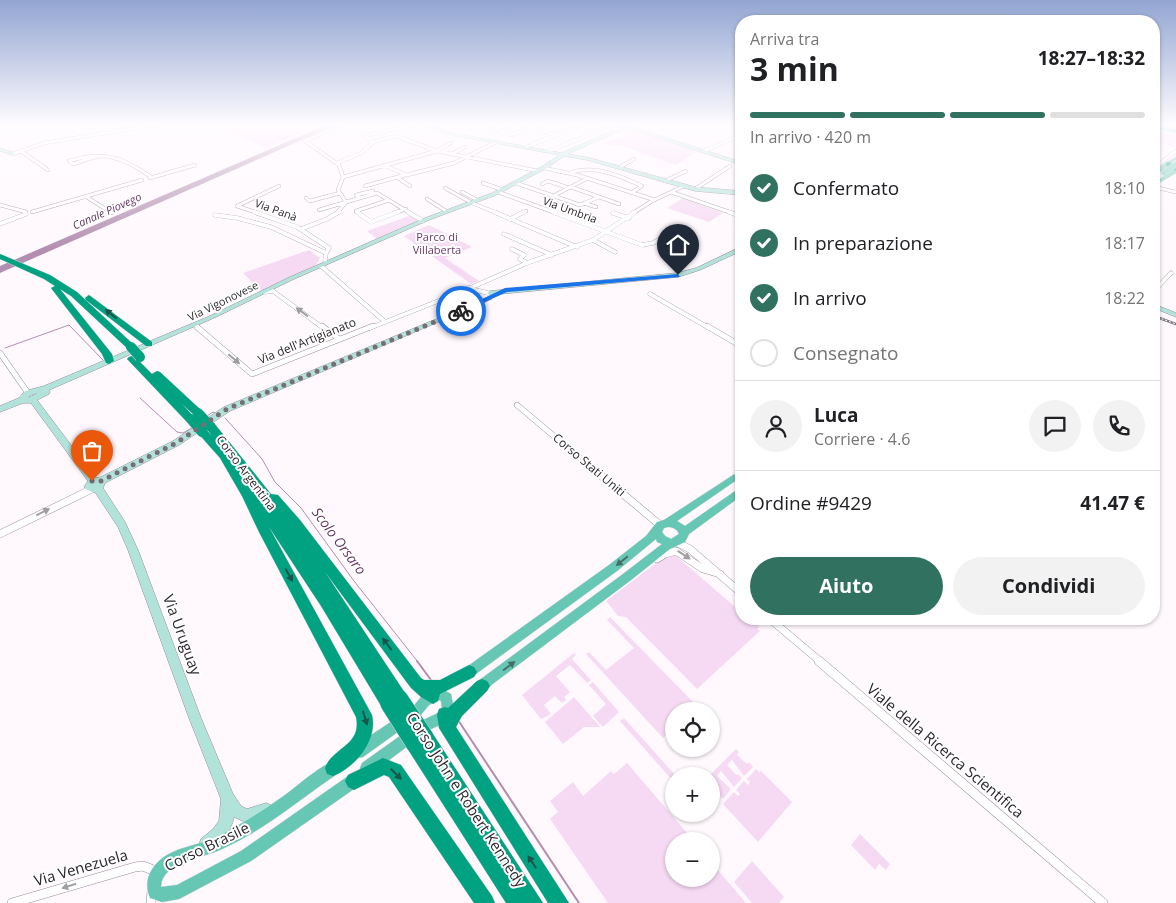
<!DOCTYPE html>
<html lang="it">
<meta charset="utf-8">
<style>
body{margin:0;font-family:"Open Sans",sans-serif;background:#f2f2f2;color:#202124;height:100vh;display:flex;flex-direction:column;font-size:19px;white-space:nowrap}
*{box-sizing:border-box;margin:0}
p{font-size:16px;color:#757577}
.icon{flex:none;width:28px;height:28px;fill:none;stroke:currentColor;stroke-width:2;stroke-linecap:round;stroke-linejoin:round}
.map{position:relative;flex:1;overflow:hidden}
.drawer{position:absolute;left:735px;top:15px;width:425px;height:610px;display:flex;flex-direction:column;background:#fff;border-radius:20px;box-shadow:0 1px 4px #0004}
.drawer>*{flex:none}
.buttons{position:absolute;left:665px;top:702px;display:grid;gap:10px}
.buttons a{display:grid;place-items:center;width:55px;height:55px;border-radius:50%;background:#fff;box-shadow:0 1px 4px #0004;font-size:25px}
.pin{position:absolute;display:grid;place-items:center;width:42px;height:42px;color:#fff;margin:-51px -21px;border-radius:50% 50% 50% 0;rotate:-45deg;box-shadow:0 0 5px #0007}
.pin .icon{rotate:45deg}
.courier{position:absolute;display:grid;place-items:center;width:50px;height:50px;margin:-25px;border:4px solid #1a73e8;border-radius:50%;background:#fff;color:#222;box-shadow:0 1px 6px #0007}
.head em{font-style:normal;font-weight:700}
.head div{display:flex;flex-direction:column-reverse}
.head{display:flex;align-items:center;justify-content:space-between;height:85px;padding:0 15px}
h1{font-size:32px;font-weight:700;line-height:38px}
.bar{display:grid;grid-template-columns:repeat(4,1fr);gap:8px 5px;align-content:center;height:60px;padding:0 15px}
.bar i{height:6px;border-radius:4px;background:#e0e0e0}
.bar .active{background:#31715f}
.bar p{grid-column:span 4}
.line{display:flex;align-items:center;gap:12px;padding:0 15px;border-top:1px solid #e0e0e0}
.line div{flex:1}
.round{display:grid;place-items:center;flex:none;width:52px;height:52px;border-radius:26px;background:#f2f2f2}
ol{padding:0 15px;list-style:none}
li{display:flex;align-items:center;gap:15px;height:55px}
li p{margin-inline-start:auto}
li .icon{padding:5px;border-radius:50%;background:#31715f;color:#fff;stroke-width:4}
li:last-child{color:#757577}
li i{width:28px;height:28px;border:2px solid #e0e0e0;border-radius:50%}
.button{display:flex;gap:10px;margin-top:auto;padding:10px 15px}
.button a{flex:1;height:58px;border-radius:30px;background:#31715f;color:#fff;font-size:20px;font-weight:700;line-height:58px;text-align:center}
.button a+a{background:#f2f2f2;color:#202124}
.map>svg:first-child{display:block}
</style>
<div class="map">
<svg width="1176" height="903" viewBox="0 0 1176 903">
<rect width="100%" height="100%" fill="#fff9fe"/>
<!-- green -->
<path fill="#f6daf3" d="M246,124h73l-53,24 -37,-17z
M628,129l69,23 -22,13 -52,-19 -22,-2 26,-10 -7,-3z
M1154,129l22,5v14l-22,-7z
M683,198l40,15 -14,9 -42,-14z
M412,215l6,6 -41,18 -10,-8z
M429,225l43,22 -27,11 34,23 -8,3 -67,-48z
M309,250l11,8 -4,7 -55,26 -18,-18z
M668,554l7,1 66,57v7h9l9,8 -2,2 3,2 -63,58 -71,-72 -8,-1 -12,-15z
M610,617l87,89 -6,5h-17v17l-11,10 -77,-84 3,-2 17,18 28,-22 -27,-28z
M574,653l2,2 -4,4 19,21 -4,3 -17,-18 -14,11 14,16 -6,5 2,3 -4,3 -7,-7 -11,9 7,9 -10,5 -19,-24z
M593,682l26,30 -16,15 -10,-11 13,-12 -17,-19z
M574,697l26,30h-16l-21,17 -18,-22z
M624,718l52,58h-2v6l-54,-61z
M736,749l3,3 -2,3 10,9 2,-2 4,5 -9,9 -12,-16 -5,5 9,10 2,-1 4,4 -8,9 -13,-16 -4,5 14,13 -8,10 -12,-11v-12h-2z
M627,763l67,78h-20v38h37v-17l35,41h-138l-58,-84 8,-7 -8,-11 23,-19 10,14 28,-25 3,3z
M756,769l3,3 2,-1 31,31 -34,40 -35,-38 11,-12 4,4 2,-2 -4,-4 8,-9 4,4 2,-3 -3,-3z
M860,834l30,30 -4,6 -7,-6 -4,6 -24,-25z
M752,861l32,36 -5,6h-27l-18,-21z"/>
<!-- water -->
<path fill="#b28eb0" d="M328,124h10l-338,149v-7z"/>
<g fill="none" stroke-linecap="round" stroke-linejoin="round">
<!-- stream-far1 -->
<path stroke="#b28eb0" stroke-width="1" d="M5,348l64,-23 34,35
M140,398l37,34 6,1 9,-5
M207,416l6,-4 2,1
M225,418l37,41 13,23 26,26 53,73 64,81"/>
<!-- stream -->
<path stroke="#b28eb0" stroke-width="2" d="M417,661l14,19
M458,720l121,183"/>
<defs>
<path id="street-far4" d="M522,124l33,11
M599,124l20,6
M430,126l9,-2
M495,132l-3,-2 19,-6
M511,135l32,-11
M371,144v-3l-6,-5 51,-12
M526,147l54,-21 -7,-2
M21,151l27,19
M549,151l59,-24
M704,151l37,-16
M13,154l31,-11 118,-19
M452,154l13,-7
M98,156l-25,8 -4,-3c34,-11 54,-4 82,16
M337,163l24,-10 14,-12 21,-5 41,15 101,20
M383,165l24,10 47,-12 42,-21
M620,167l14,-8
M544,168l33,7 78,25
M1154,168l22,-17
M570,173c24,-9 50,3 72,13l-11,7
M343,177l94,-26 14,-8
M150,178l45,-13
M398,178l12,8
M665,181l21,-10
M483,183l20,7
M516,183l64,22 19,-8
M542,184l6,-3 21,7
M365,186l40,-11
M571,187l48,17
M1154,187l22,5
M445,188l27,15 25,10
M695,189l35,-23
M462,192l15,8
M498,192l58,21
M671,192l61,21
M85,196l27,17
M553,196l35,-18
M306,198l4,3 30,-8
M360,198l-4,-3 17,-4
M427,199l19,12
M584,203l12,4
M0,205l26,7
M319,210l58,-17 33,20
M32,212l110,-32
M258,213l-21,-7 42,-20
M337,213l9,-11 -8,-12 5,-13 -4,-12 -34,-24 38,-17
M359,213l-3,-2 33,-11
M394,213l12,-4
M521,213l5,-2
M633,213l19,-12 32,-15"/>
<path id="street-far3" d="M254,212l43,15 32,21 -3,5
M357,212l14,10 27,-10
M408,212l15,9
M494,212l83,35
M553,212l89,33 11,-2 14,-8
M729,212l8,3
M613,213l16,5
M215,215l22,3 34,9 55,26
M510,219l14,-7
M0,224l26,-10
M301,229l26,-10 12,-7
M504,234l48,21
M593,240l22,12
M512,249l12,6 -4,4 7,4
M325,260l1,-7
M321,266l63,55
M466.5 291a3.5 3.5 0 1 1 7 0a3.5 3.5 0 1 1-7 0Z
M470,288l57,-25 66,-23 42,-28
M475,290l13,3
M1154,291l17,-18
M265,292l8,-1 50,37
M650,294l59,34
M370,328l96,-38"/>
<path id="street-far2" d="M322,326l17,13
M707,326l34,20
M197,327l55,47 121,-48
M0,353l28,40
M517,405l82,69"/>
<path id="street-far1" d="M598,473l62,52
M0,534l92,-45
M676,542l14,7 51,44
M657,559l8,-5 11,-3 27,18 17,5
M770,619l51,43"/>
<path id="street" d="M819,661l284,242
M12,903l123,-36 8,-1 15,6
M151,903l1,-12"/>
<path id="secondary" d="M424,124h5l18,8 115,21 63,-28 9,-1 -3,2 110,36v3l-114,-37 -60,26 23,4 105,29 46,4v4l-46,-4 -108,-31 -23,-4 -17,12 -51,27 -67,25 -135,59 -78,38 -167,73 1,2 -1,2 -12,6 59,78 5,-1 72,-36 51,-34 263,-109h4l1,1 -262,112 -51,34 -74,38 -2,5 22,34 13,28 63,168 32,76 8,12 6,3 19,-6 5,2 2,5 -2,5 -24,8 -13,-6c-3,15 -14,28 -28,34l-5,-2 -2,-5 2,-5 12,-10 6,-8 2,-22 -32,-81 -61,-168 -10,-23 -23,-35h-3l-6,-3 -2,-2 4,-6 -57,-78h-8l-23,9v-6l19,-8 6,-7 19,-5 168,-71 78,-38 135,-59 67,-25 51,-27 16,-11 -113,-21zM38,393l-10,5 3,-3z
M0,148l15,5v1l-2,1 -13,-4z
M741,247v4l-41,19 -22,7 -188,18 -3,-2 3,-2 187,-18 19,-5z
M1154,304l22,9v4l-22,-9z"/>
<path id="primary" d="M1176,157v3l-11,7 11,3v3l-22,13v-3l17,-12 -7,-1 -10,5v-3l3,-4z
M741,470v7l-64,44 8,5 53,-37 3,-1v8l-52,38 -4,8 -15,7 -39,31 -149,112 -4,2 -4,-2 -2,-4 2,-4 149,-110 39,-30 -5,-2 -1,-3 -39,32 -148,108 -4,2 -4,-2 -2,-4 2,-4 148,-106 37,-29 11,-14 7,-2zM668,527c5,0 9,2 11,7l-8,5 -6,-3 -3,-4 2,-4z
M440,688l11,6 3,16 -4,7 -6,6 -15,7 -57,43 -5,2 -5,-2 -2,-5 2,-5 59,-42 15,-7 6,-5 -1,-8 -2,-1 -10,5 -9,11 -57,41 -5,1 -5,-1 -1,-5 1,-5 59,-39 9,-11z
M335,760l5,2 2,5 -2,5c-39,26 -75,58 -118,77 -18,9 -61,13 -61,38l16,-2 64,-34 110,-77 5,-2 5,2 2,5 -2,5 -110,77 -72,38 -17,3 -12,-4c-5,-12 -3,-25 7,-35 16,-17 43,-17 62,-27 23,-12 45,-26 66,-41 15,-11 32,-27 50,-35z"/>
<path id="highway" d="M1154,124l22,5v4l-22,-5z
M1166,162h4l6,5v4l-10,-5z
M0,254l50,21 27,17 57,53v4h-6l-57,-53 -11,-7 52,65 2,7 -5,3 -3,-1 -4,-9 -51,-66 4,-2 -11,-7 -44,-20z
M89,295l63,47v4h-6l-60,-46 -1,-2z
M132,356l3,1 17,17 5,-3 3,1 42,39 1,2 -1,2h-8l-12,-11 14,15 -1,3h-8l-58,-61 -2,-2 2,-2z
M210,422l4,1 57,71 7,1 22,25 121,158 3,2h16l29,-15 5,2 3,5 -3,5 -34,17 -2,7 -5,3 -12,-7 -10,-9 -86,-116 80,121 2,5 -2,5 -8,2 -2,4 -6,3 -6,-3 -62,-103 -52,-79 103,188c6,25 -16,52 -39,61l-6,-2 -2,-6c8,-21 37,-22 31,-51l-97,-185 -17,-36 -22,-38 -23,-26 5,-4 4,1 6,7 -7,-10zM236,465l20,27h-4z
M482,679l5,2 3,5 -3,5 -25,25 -6,11 113,176h-21l-109,-175 -2,-13 2,-6 6,-2 3,1 29,-27z
M425,729l6,2 112,172h-37l-97,-152 -2,-6 2,-6 8,-1 2,-7z
M383,758l18,7 91,131 3,7h-21l-85,-126 -5,-2 -30,15 -6,-3 -3,-6 3,-6z"/>
</defs>
<!-- street-far4 casing -->
<use href="#street-far4" stroke="#9a8d99" stroke-width="4"/>
<!-- street-far3 casing -->
<use href="#street-far3" stroke="#9a8d99" stroke-width="4.5"/>
<!-- street-far2 casing -->
<use href="#street-far2" stroke="#9a8d99" stroke-width="6"/>
<!-- street-far1 casing -->
<use href="#street-far1" stroke="#9a8d99" stroke-width="8"/>
<!-- street casing -->
<use href="#street" stroke="#9a8d99" stroke-width="10"/>
<!-- secondary casing -->
<use href="#secondary" stroke="#9a8d99" stroke-width="1"/>
<!-- primary casing -->
<use href="#primary" stroke="#d9d8d9" stroke-width="1"/>
<!-- highway casing -->
<use href="#highway" stroke="#d9d8d9" stroke-width="1"/>
<!-- street-far4 -->
<use href="#street-far4" stroke="#fff" stroke-width="3"/>
<!-- street-far3 -->
<use href="#street-far3" stroke="#fff" stroke-width="4"/>
<!-- street-far2 -->
<use href="#street-far2" stroke="#fff" stroke-width="5"/>
<!-- street-far1 -->
<use href="#street-far1" stroke="#fff" stroke-width="7"/>
<!-- street -->
<use href="#street" stroke="#fff" stroke-width="9"/>
<!-- secondary -->
<use href="#secondary" fill="#b2e3da" fill-rule="evenodd"/>
<!-- primary -->
<use href="#primary" fill="#66c7b4" fill-rule="evenodd"/>
<!-- highway -->
<use href="#highway" fill="#00a282" fill-rule="evenodd"/>
<defs>
<path id="rail" d="M1154,316l22,8"/>
</defs>
<!-- rail casing -->
<use href="#rail" stroke="#7e797e" stroke-width="2.5"/>
<!-- rail -->
<use href="#rail" stroke="#fff" stroke-width="1" stroke-dasharray="2" stroke-linecap="butt"/>
<defs>
<path id="primary-bridge" d="M1164,173l12,-9"/>
<path id="highway-bridge-far1" d="M131,347l9,10
M198,413l12,13
M191,419l11,13"/>
<path id="highway-bridge" d="M399,698l26,39
M389,704l26,41"/>
</defs>
<!-- primary-bridge casing -->
<use href="#primary-bridge" stroke="#d9d8d9" stroke-width="5.5" stroke-linecap="butt"/>
<!-- highway-bridge-far1 casing -->
<use href="#highway-bridge-far1" stroke="#d9d8d9" stroke-width="11" stroke-linecap="butt"/>
<!-- highway-bridge casing -->
<use href="#highway-bridge" stroke="#d9d8d9" stroke-width="18" stroke-linecap="butt"/>
<!-- primary-bridge -->
<use href="#primary-bridge" stroke="#66c7b4" stroke-width="5"/>
<!-- highway-bridge-far1 -->
<use href="#highway-bridge-far1" stroke="#00a282" stroke-width="10"/>
<!-- highway-bridge -->
<use href="#highway-bridge" stroke="#00a282" stroke-width="17"/>
</g>
<!-- one-way arrows -->
<defs><path id="oneway-solid" d="M-6-.8H1V-3.2L6.5 0L1 3.2V.8H-6Z" transform="scale(1.25)"/></defs>
<g fill="#a09ea0">
<use href="#oneway-solid" transform="translate(302 312) rotate(-144)"/>
<use href="#oneway-solid" transform="translate(234 359) rotate(40)"/>
<use href="#oneway-solid" transform="translate(43 512) rotate(-27)"/>
<use href="#oneway-solid" transform="translate(684 555) rotate(33)"/>
<use href="#oneway-solid" transform="translate(69 886) rotate(163)"/>
</g>
<g fill="#1d524a">
<use href="#oneway-solid" transform="translate(111 314) rotate(-140)"/>
<use href="#oneway-solid" transform="translate(289 575) rotate(61)"/>
<use href="#oneway-solid" transform="translate(387 644) rotate(-127)"/>
<use href="#oneway-solid" transform="translate(365 718) rotate(73)"/>
<use href="#oneway-solid" transform="translate(396 774) rotate(45)"/>
<use href="#oneway-solid" transform="translate(532 862) rotate(-123)"/>
</g>
<g fill="#466f69">
<use href="#oneway-solid" transform="translate(622 561) rotate(141)"/>
<use href="#oneway-solid" transform="translate(509 666) rotate(-37)"/>
</g>
<!-- sky -->
<linearGradient id="sky" x2="0" y2="1"><stop stop-color="#92a5d2"/><stop offset="0.5" stop-color="#fffcff"/><stop offset="1" stop-color="#fffcff" stop-opacity="0"/></linearGradient>
<rect width="1176" height="250" fill="url(#sky)"/>
<!-- route -->
<path fill="#1a73e8" d="M678,274l2,3 -173,15 -44,20 -6,-1 48,-23z"/>
<g fill="none" stroke-linecap="round" stroke-linejoin="round">
<!-- done -->
<path stroke="#767076" stroke-width="5" stroke-dasharray="0 9" d="M92,481h9l75,-38 51,-34 234,-98"/>
</g>
<g text-anchor="middle" stroke-width="4" stroke-linejoin="round" paint-order="stroke">
<!-- far-street labels -->
<g font-size="11" fill="#2c272c" stroke="#fff">
<text transform="translate(276 210) rotate(20)" y="4">Via Panà</text>
<text transform="translate(570 210) rotate(20)" y="4">Via Umbria</text>
<text transform="translate(223 301) rotate(-26)" y="4">Via Vigonovese</text>
</g>
<!-- far-water labels -->
<g font-size="11" font-style="italic" fill="#633462" stroke="#fff">
<text transform="translate(107 211) rotate(-24)" y="4">Canale Piovego</text>
</g>
<!-- far-park labels -->
<g font-size="11" fill="#683866" stroke="#fff">
<text x="437" y="241">Parco di<tspan x="437" dy="13">Villaberta</tspan></text>
</g>
<!-- street labels -->
<g font-size="12" fill="#2c272c" stroke="#fff">
<text transform="translate(307 341) rotate(-22)" y="4">Via dell'Artigianato</text>
<text transform="translate(589 465) rotate(40)" y="4">Corso Stati Uniti</text>
<text transform="translate(246 473) rotate(53)" y="4">Corso Argentina</text>
</g>
<!-- water labels -->
<g font-size="14" font-style="italic" fill="#633462" stroke="#fff">
<text transform="translate(339 541) rotate(53)" y="5">Scolo Orsaro</text>
</g>
<!-- near-street labels -->
<g font-size="15" fill="#2c272c" stroke="#fff">
<text transform="translate(182 635) rotate(70)" y="5">Via Uruguay</text>
<text transform="translate(945 751) rotate(40)" y="5">Viale della Ricerca Scientifica</text>
<text transform="translate(466 800) rotate(57)" y="5">Corso John e Robert Kennedy</text>
<text transform="translate(207 847) rotate(-26)" y="5">Corso Brasile</text>
<text transform="translate(81 868) rotate(-16)" y="5">Via Venezuela</text>
</g>
</g>
</svg>
<div class="buttons">
<a><svg class="icon" aria-label="locate" viewBox="0 0 24 24"><circle cx="12" cy="12" r="6"/><path d="M12 2v4M12 18v4M2 12h4M18 12h4"/></svg></a>
<a>+</a>
<a>−</a>
</div>
<div class="pin" style="left:92px;top:481px;background:#ea580c"><svg class="icon" aria-label="bag" viewBox="0 0 24 24"><path d="M5 8h14l-1 12H6zM9 8a3 3 0 0 1 6 0"/></svg></div>
<div class="pin" style="left:678px;top:275px;background:#1f2937"><svg class="icon" aria-label="home" viewBox="0 0 24 24"><path d="M3 11l9-7 9 7M6 9v11h12V9"/></svg></div>
<div class="courier" style="left:461px;top:311px"><svg class="icon" aria-label="bike" viewBox="0 0 24 24"><circle cx="6" cy="16" r="4"/><circle cx="18" cy="16" r="4"/><path d="M6 16l4-8h5l3 8M10 8l3 8H6M13 5h3"/></svg></div>
<section class="drawer">
<div class="head"><div><h1>3 min</h1><p>Arriva tra</p></div><em>18:27–18:32</em></div>
<div class="bar"><i class="active"></i><i class="active"></i><i class="active"></i><i></i><p>In arrivo · 420 m</p></div>
<ol>
<li><svg class="icon" aria-label="check" viewBox="0 0 24 24"><path d="M5 12l5 5 9-10"/></svg>Confermato<p>18:10</p></li>
<li><svg class="icon" aria-label="check" viewBox="0 0 24 24"><path d="M5 12l5 5 9-10"/></svg>In preparazione<p>18:17</p></li>
<li><svg class="icon" aria-label="check" viewBox="0 0 24 24"><path d="M5 12l5 5 9-10"/></svg>In arrivo<p>18:22</p></li>
<li><i></i>Consegnato</li>
</ol>
<div class="line" style="height:90px"><a class="round"><svg class="icon" aria-label="person" viewBox="0 0 24 24"><circle cx="12" cy="8" r="4"/><path d="M4 21q1-7 8-7t8 7"/></svg></a><div><b>Luca</b><p>Corriere · 4.6</p></div><a class="round"><svg class="icon" aria-label="chat" viewBox="0 0 24 24"><path d="M4 5h16v11H9l-5 4z"/></svg></a><a class="round"><svg class="icon" aria-label="phone" viewBox="0 0 24 24"><path d="M5 4h4l2 5-3 2q2 4 5 5l2-3 5 2v4C11 20 4 13 5 4z"/></svg></a></div>
<div class="line" style="height:65px"><div>Ordine #9429</div><b>41.47 €</b></div>
<div class="button"><a>Aiuto</a><a>Condividi</a></div>
</section>
</div>
